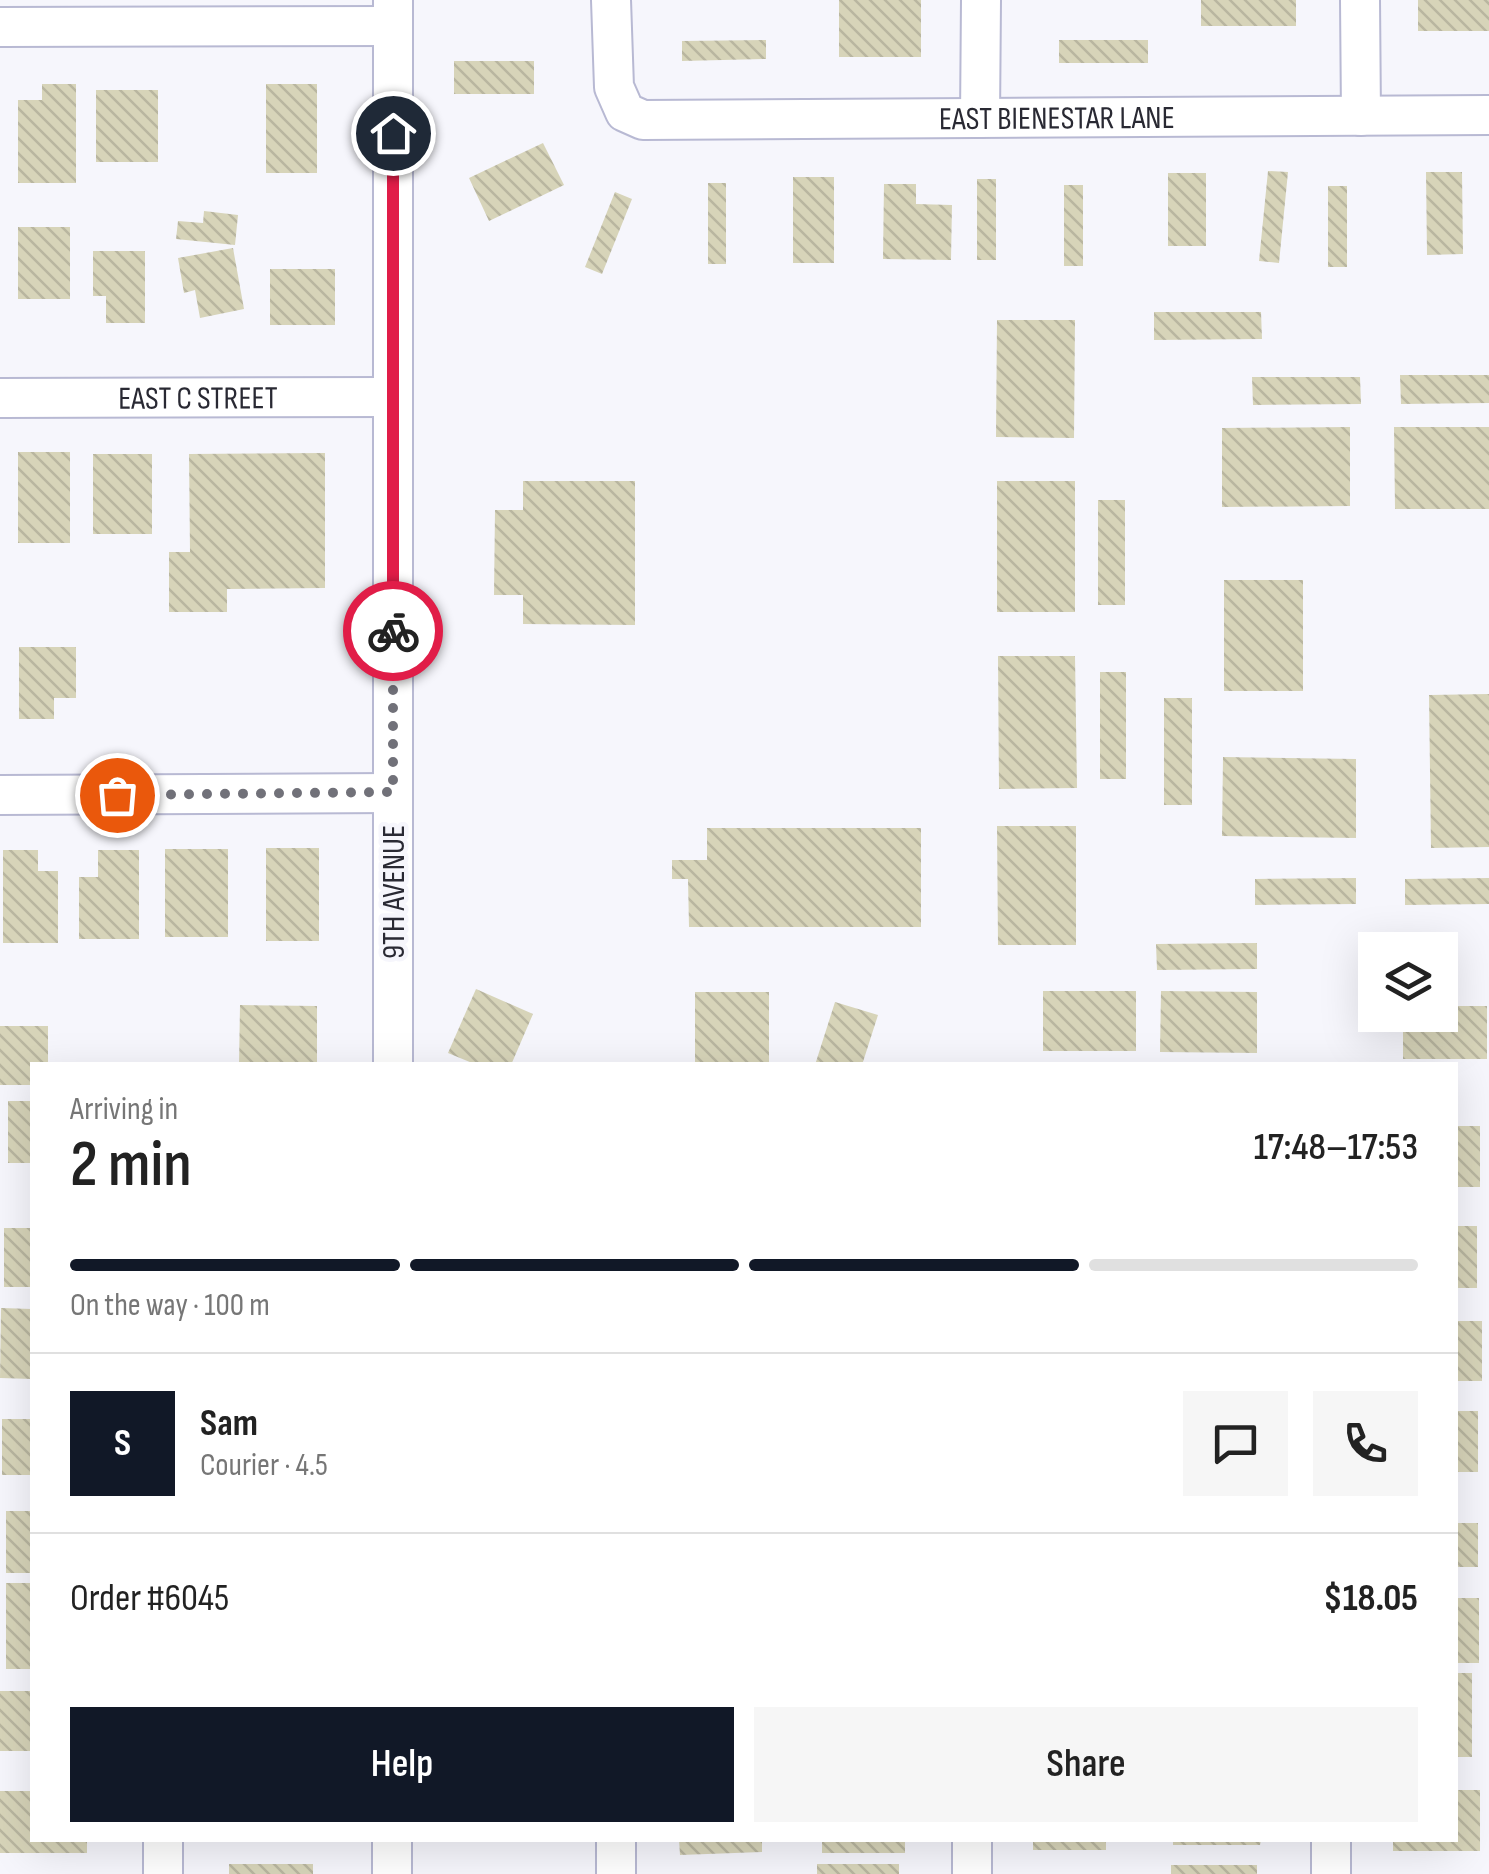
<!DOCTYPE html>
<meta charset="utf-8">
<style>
body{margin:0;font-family:"Sofia Sans Condensed",sans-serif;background:#f6f6f6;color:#222;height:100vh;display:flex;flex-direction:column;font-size:38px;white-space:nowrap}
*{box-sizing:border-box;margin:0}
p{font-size:32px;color:#767676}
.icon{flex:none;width:55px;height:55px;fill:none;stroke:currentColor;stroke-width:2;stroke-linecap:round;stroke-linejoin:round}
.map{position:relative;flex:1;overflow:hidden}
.details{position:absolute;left:30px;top:1062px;width:1428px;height:780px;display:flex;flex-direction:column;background:#fff;border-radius:0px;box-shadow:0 10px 40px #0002}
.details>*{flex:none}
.buttons{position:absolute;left:1358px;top:932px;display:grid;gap:20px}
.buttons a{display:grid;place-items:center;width:100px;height:100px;border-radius:0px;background:#fff;box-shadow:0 10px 40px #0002;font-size:50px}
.pin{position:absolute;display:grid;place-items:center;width:85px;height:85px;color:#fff;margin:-42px;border:5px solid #fff;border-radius:50%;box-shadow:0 2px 10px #0007}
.courier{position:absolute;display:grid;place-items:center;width:100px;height:100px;margin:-50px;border:8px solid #e11d48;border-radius:50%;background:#fff;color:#222;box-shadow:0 2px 12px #0007}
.overview em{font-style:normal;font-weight:600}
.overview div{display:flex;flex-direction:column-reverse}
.overview{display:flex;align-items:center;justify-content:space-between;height:170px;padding:0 40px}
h1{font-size:65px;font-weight:600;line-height:75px}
.bar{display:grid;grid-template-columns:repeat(4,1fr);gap:15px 10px;align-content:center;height:120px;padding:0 40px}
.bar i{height:12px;border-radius:8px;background:#e0e0e0}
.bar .current{background:#111827}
.bar p{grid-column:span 4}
.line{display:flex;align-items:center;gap:25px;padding:0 40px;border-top:2px solid #e0e0e0}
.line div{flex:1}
.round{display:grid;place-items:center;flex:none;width:105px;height:105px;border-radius:0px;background:#f6f6f6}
.action{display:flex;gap:20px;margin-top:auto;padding:20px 40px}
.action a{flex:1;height:115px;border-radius:0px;background:#111827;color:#fff;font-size:40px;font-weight:600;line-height:115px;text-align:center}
.action a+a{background:#f6f6f6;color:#222}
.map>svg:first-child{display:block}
</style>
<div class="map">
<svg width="1489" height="1874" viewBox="0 0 1489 1874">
<defs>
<pattern id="building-back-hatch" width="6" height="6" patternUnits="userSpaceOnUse" patternTransform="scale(2.5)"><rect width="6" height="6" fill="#d7d4b9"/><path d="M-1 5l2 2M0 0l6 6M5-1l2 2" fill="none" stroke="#b9b6a0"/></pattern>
</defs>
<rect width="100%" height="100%" fill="#f6f6fc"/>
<!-- building -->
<path fill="url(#building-back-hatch)" d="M839,0h82v57h-82z
M1201,0h95v26h-95z
M1418,0h71v31h-71z
M766,40v19l-84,2v-20z
M1059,40h89v23h-89z
M454,61h80v33h-80z
M42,84h34v99h-58v-83h24z
M266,84h51v89h-51z
M96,90h62v72h-62z
M543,143l21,42 -75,36 -20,-43z
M1268,171l20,1 -9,91 -20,-2z
M1426,172h36l1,82 -36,1z
M1168,173h38v73h-38z
M793,177h41v86h-41z
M977,179h19v81h-19z
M708,183h18v81h-18z
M884,184h32v20l36,1 -1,55 -68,-1z
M1064,185h19v81h-19z
M1328,186h19v81h-19z
M615,192l17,7 -30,75 -17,-7z
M204,211l34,4 -3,30 -59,-6 2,-18 25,2z
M18,227h52v72h-52z
M233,248l11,61 -44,9 -5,-28 -11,3 -6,-35z
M93,251h52v72h-39v-27h-13z
M270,269h65v56h-65z
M1154,312h107l1,27 -108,1z
M997,320h78l-1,118 -78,-1z
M1400,375h89v28l-88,1z
M1252,377h108l1,27 -108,1z
M1350,427v79l-128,1v-79z
M1394,427h95v82h-94z
M18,452h52v91h-52z
M325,453v135l-98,1v23h-58v-60h21l-1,-98z
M93,454h59v80h-59z
M523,481h112v144l-112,-1v-29h-29l1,-85h28z
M997,481h78v131h-78z
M1098,500h27v105h-27z
M1224,580h79v111h-79z
M19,647h57v51h-22v21h-35z
M998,656h77l2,132 -78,1z
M1100,672h26v107h-26z
M1489,694v153l-58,1 -2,-153z
M1164,698h28v107h-28z
M1223,757l133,2v79l-134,-2z
M997,826h79v119h-78z
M707,828h214v99h-232l-1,-48h-16v-19h35z
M266,848h53v93h-53z
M165,849h63v88h-63z
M3,850h35v21h20v72h-55z
M98,850h41v89h-60v-62h19z
M1356,878v26l-101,1v-26z
M1489,878v26l-84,1v-26z
M1257,943v26l-100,1 -1,-26z
M476,989l57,25 -22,51h-34l-29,-12z
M1043,991h93v60h-93z
M1161,991l96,1v61l-97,-1z
M695,992h74v70h-74z
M835,1002l43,13 -16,50h-47z
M240,1005l77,1v59h-78z
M1440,1006h47v53h-84v-44h37z
M0,1026h48v39h-16v20h-32z
M8,1101h24v62h-24z
M1455,1126h25v61h-25z
M1455,1226h22v62h-22z
M4,1228h28v59h-28z
M1,1308l31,1v70l-32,-1z
M1455,1321h27v60h-27z
M1455,1411h23v61h-23z
M2,1419h30v56h-30z
M6,1511h26v62h-26z
M1455,1523h23v44h-23z
M6,1583h26v86h-26z
M1455,1598h24v65h-24z
M1455,1673h17v84h-17z
M0,1691h32v60h-32z
M1455,1790h25v61h-87v-11h62z
M0,1791h32v49h55v13h-87z
M679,1840h83v12l-82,3z
M822,1840h83v13h-83z
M1033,1840h73v10h-73z
M1173,1840h88l-1,5h-87z
M229,1864h84v10h-84z
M817,1864h82v10h-82z
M1171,1865h86v9h-86z"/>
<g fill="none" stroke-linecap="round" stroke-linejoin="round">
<defs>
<g id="street">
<path id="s1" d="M611,0l3,87 11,25 18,8 846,-5"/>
<path d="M1360,0l1,116"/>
<path d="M0,27l393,-1"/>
<path d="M980,118l1,-118"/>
<path id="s2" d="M0,398l393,-1"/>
<path d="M0,795l393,-2"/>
<path d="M393,1065v-1065"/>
<path d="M163,1840v34"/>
<path d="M616,1840v34"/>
<path d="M392,1874v-34"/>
<path d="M972,1874v-34"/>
<path d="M1331,1874v-34"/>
</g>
</defs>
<!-- street casing -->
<use href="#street" stroke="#b8b9d3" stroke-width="42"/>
<!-- street -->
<use href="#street" stroke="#fff" stroke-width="38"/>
</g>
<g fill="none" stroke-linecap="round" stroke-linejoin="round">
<!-- done -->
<path stroke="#717179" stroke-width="10" stroke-dasharray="0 18" d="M117,795l276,-3v-161"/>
<!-- route -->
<path stroke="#e11d48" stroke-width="12" d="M393,133v498"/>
</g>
<g text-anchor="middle" stroke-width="9" stroke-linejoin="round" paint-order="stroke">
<!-- street labels -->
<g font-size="32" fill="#292933" stroke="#f6f6fc">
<text dy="11" stroke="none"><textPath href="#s1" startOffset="548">EAST BIENESTAR LANE</textPath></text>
<text dy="11" stroke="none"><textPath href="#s2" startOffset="198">EAST C STREET</textPath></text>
<text transform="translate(393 892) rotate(-90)" y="11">9TH AVENUE</text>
</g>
</g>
</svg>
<div class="buttons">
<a><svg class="icon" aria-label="layers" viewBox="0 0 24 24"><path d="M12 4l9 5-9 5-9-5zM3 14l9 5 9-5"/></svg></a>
</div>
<div class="pin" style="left:117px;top:795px;background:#ea580c"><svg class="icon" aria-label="bag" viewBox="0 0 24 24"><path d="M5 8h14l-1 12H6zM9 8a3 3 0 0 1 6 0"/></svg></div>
<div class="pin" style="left:393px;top:133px;background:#1f2937"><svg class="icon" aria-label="home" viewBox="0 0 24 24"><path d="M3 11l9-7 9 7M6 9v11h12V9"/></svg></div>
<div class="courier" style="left:393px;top:631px"><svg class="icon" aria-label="bike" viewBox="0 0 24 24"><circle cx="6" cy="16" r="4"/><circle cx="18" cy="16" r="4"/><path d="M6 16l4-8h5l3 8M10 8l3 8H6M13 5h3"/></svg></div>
<section class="details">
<div class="overview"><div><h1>2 min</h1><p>Arriving in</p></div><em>17:48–17:53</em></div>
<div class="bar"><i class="current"></i><i class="current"></i><i class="current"></i><i></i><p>On the way · 100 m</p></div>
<div class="line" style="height:180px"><b class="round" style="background:#111827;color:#fff">S</b><div><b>Sam</b><p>Courier · 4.5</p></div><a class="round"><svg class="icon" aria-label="chat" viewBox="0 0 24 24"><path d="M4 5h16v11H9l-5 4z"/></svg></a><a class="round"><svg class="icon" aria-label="phone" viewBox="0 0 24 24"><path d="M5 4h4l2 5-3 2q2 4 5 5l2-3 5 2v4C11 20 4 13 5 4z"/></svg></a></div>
<div class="line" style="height:130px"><div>Order #6045</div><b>$18.05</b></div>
<div class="action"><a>Help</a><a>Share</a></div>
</section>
</div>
